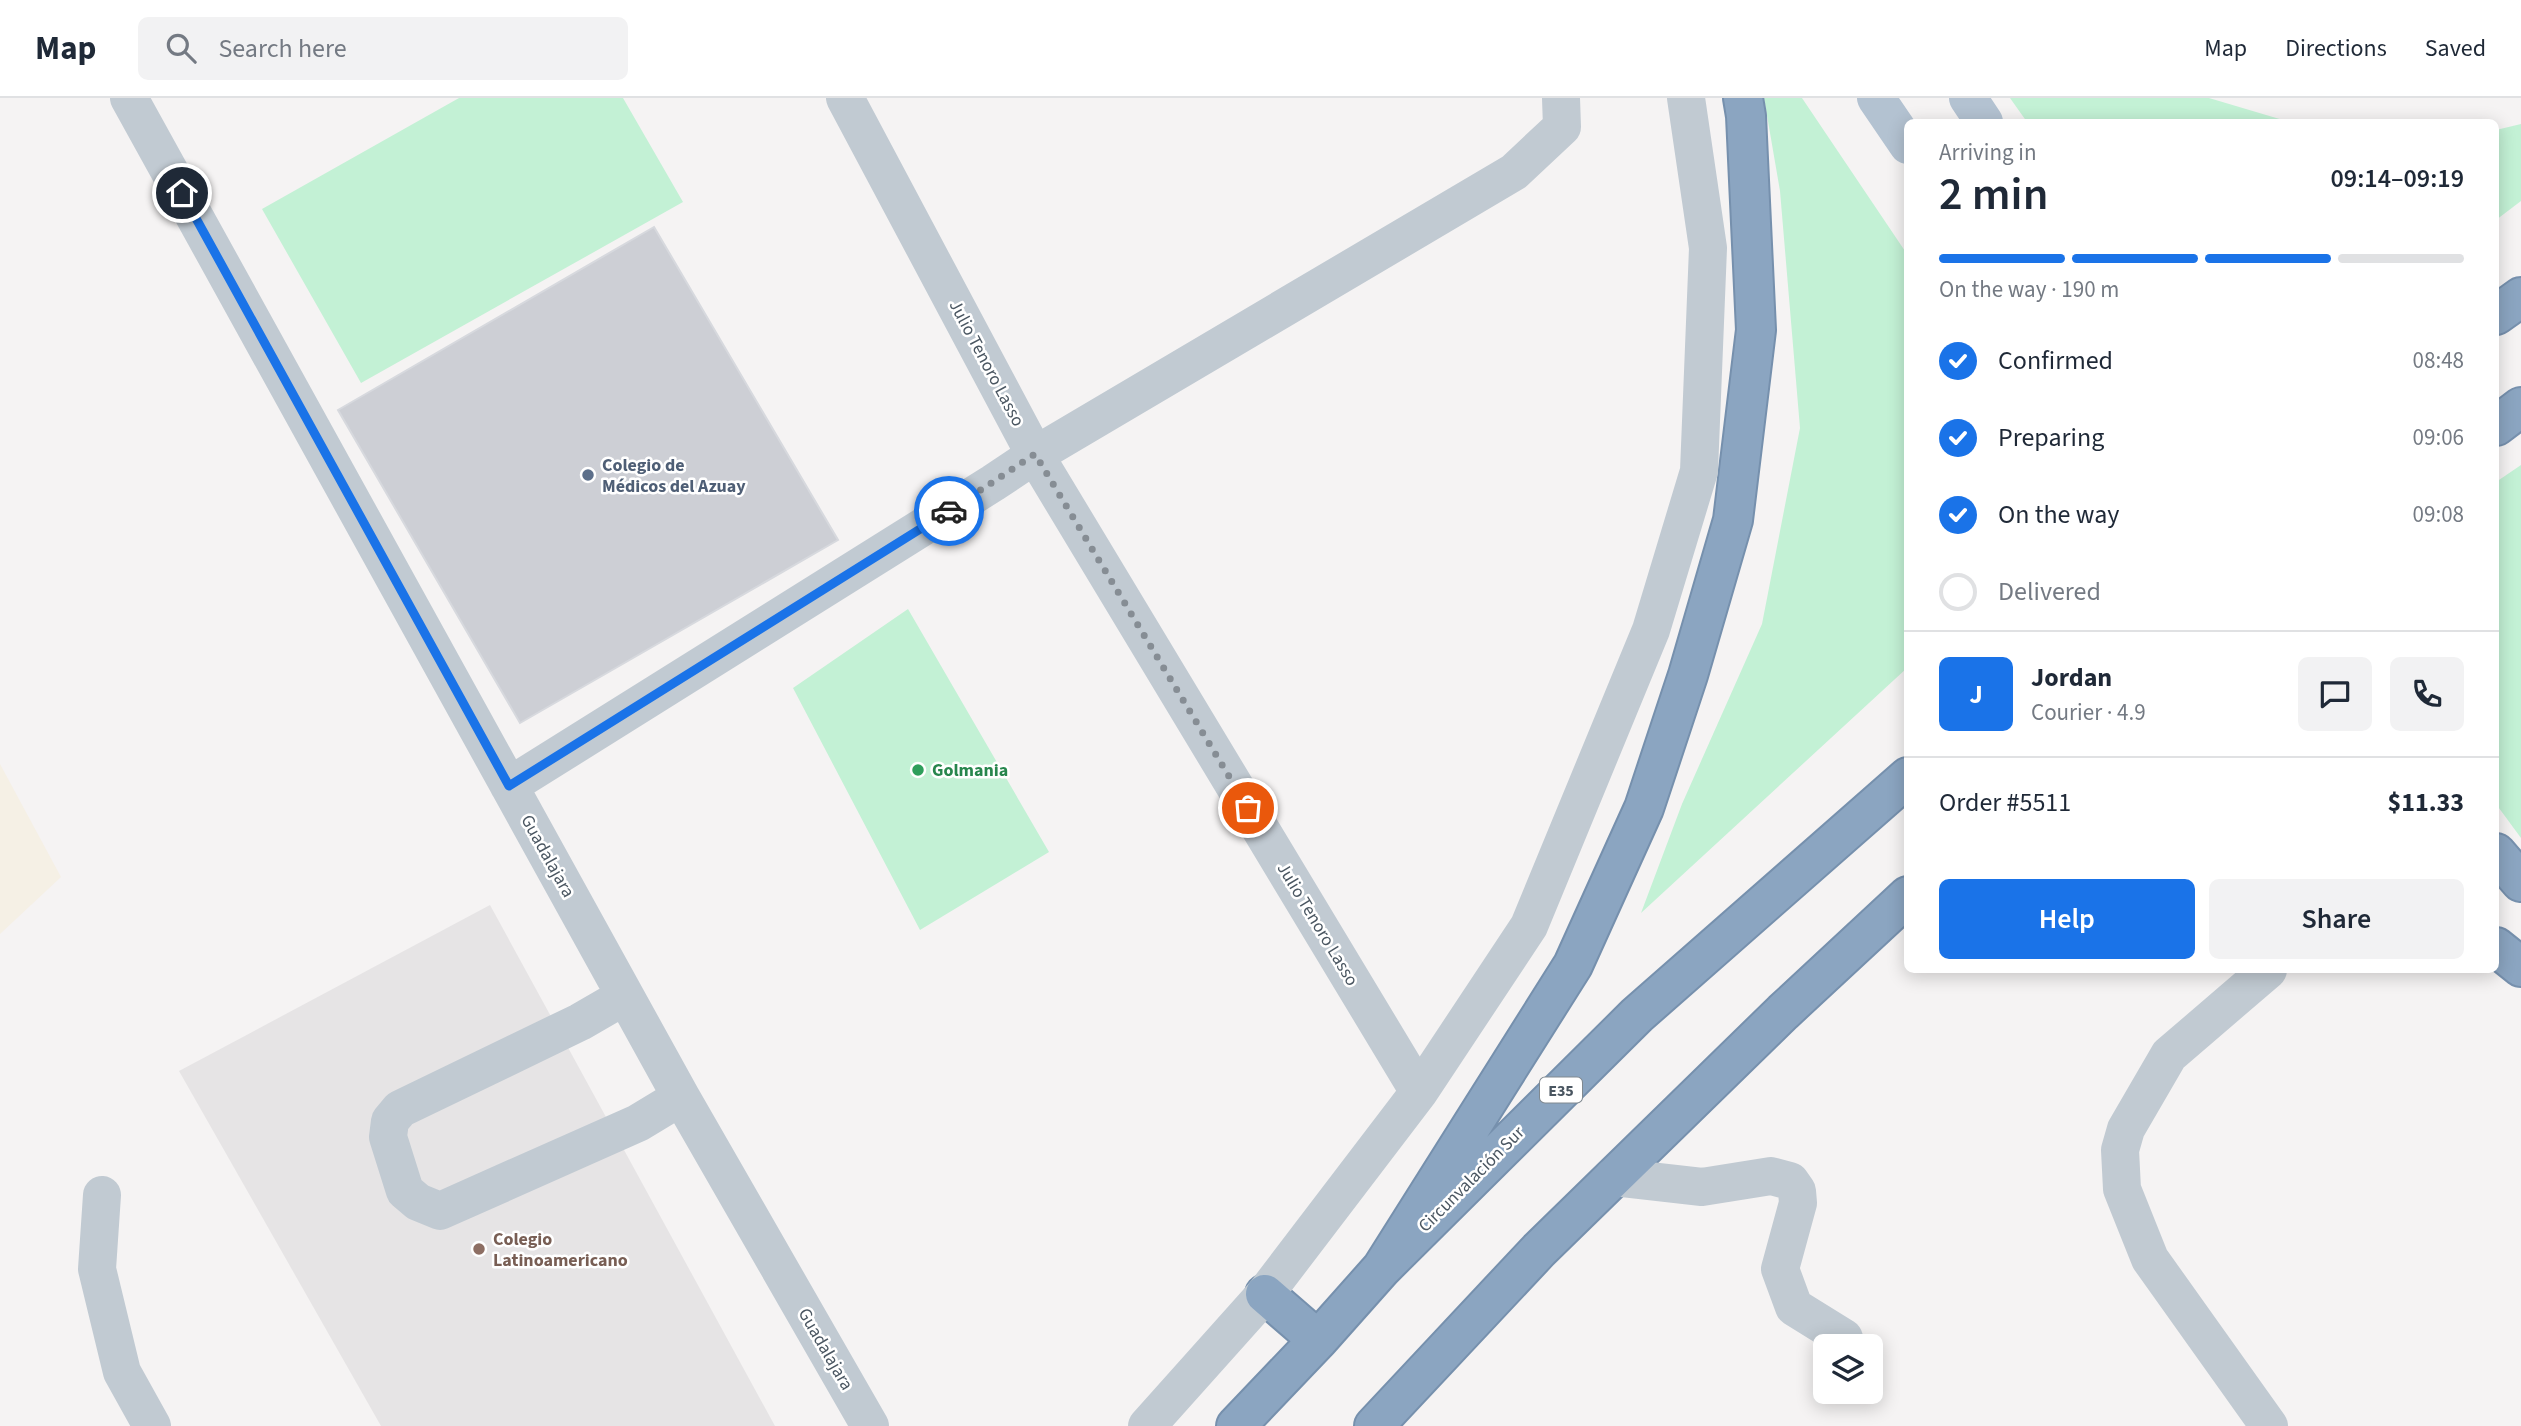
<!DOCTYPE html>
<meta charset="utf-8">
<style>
body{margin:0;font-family:"Source Sans 3",sans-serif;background:#f2f2f3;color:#1f2937;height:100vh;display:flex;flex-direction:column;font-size:26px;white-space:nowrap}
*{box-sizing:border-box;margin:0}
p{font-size:23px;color:#747a83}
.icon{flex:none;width:38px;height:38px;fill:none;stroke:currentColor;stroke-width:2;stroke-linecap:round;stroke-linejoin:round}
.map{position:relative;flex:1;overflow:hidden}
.sheet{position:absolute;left:1904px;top:21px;width:595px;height:854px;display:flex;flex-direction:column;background:#fff;border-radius:10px;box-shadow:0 4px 18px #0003}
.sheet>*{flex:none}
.controls{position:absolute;left:1813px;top:1236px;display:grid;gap:14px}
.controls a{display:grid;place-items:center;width:70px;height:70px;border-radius:10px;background:#fff;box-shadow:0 4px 18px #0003;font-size:35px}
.pin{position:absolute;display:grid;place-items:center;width:60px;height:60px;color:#fff;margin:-30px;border:4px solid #fff;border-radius:50%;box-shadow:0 2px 7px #0007}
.courier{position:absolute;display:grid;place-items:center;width:70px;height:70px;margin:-35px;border:5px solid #1a73e8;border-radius:50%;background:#fff;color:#222;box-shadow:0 2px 9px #0007}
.overview em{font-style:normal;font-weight:600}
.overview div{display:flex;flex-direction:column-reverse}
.overview{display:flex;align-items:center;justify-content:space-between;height:119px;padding:0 35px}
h1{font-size:46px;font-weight:600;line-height:52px}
.bar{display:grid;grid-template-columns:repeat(4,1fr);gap:10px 7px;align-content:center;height:84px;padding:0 35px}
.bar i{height:9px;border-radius:5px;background:#e0e1e3}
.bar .active{background:#1a73e8}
.bar p{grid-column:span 4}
.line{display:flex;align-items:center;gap:18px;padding:0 35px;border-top:2px solid #e0e1e3}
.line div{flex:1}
.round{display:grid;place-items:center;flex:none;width:74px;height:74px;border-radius:10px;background:#f2f2f3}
ol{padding:0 35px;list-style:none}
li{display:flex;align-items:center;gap:21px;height:77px}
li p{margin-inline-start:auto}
li .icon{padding:7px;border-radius:50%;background:#1a73e8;color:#fff;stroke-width:4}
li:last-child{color:#747a83}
li i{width:38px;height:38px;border:4px solid #e0e1e3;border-radius:50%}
.primary-button{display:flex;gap:14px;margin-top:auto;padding:14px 35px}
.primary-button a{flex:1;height:80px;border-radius:10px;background:#1a73e8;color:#fff;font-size:28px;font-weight:600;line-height:80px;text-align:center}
.primary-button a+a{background:#f2f2f3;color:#1f2937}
header{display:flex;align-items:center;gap:42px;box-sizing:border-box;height:98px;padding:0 35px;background:#fff;border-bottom:2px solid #e0e1e3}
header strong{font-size:33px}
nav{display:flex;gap:38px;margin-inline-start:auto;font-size:24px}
.search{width:490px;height:63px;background:#f2f2f3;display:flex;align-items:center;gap:18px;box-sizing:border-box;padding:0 24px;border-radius:10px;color:#747a83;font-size:26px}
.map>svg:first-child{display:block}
</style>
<header>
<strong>Map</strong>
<div class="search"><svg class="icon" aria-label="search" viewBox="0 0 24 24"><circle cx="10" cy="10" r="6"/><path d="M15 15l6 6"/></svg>Search here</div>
<nav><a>Map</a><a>Directions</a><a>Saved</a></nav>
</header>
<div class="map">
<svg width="2521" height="1328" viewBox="0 0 2521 1328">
<rect width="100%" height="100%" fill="#f5f3f3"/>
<!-- education -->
<path fill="#e6e4e5" d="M490,807l285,521h-394l-202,-355z"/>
<!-- green -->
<path fill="#c3f1d5" d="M459,0h164l60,104 -322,181 -99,-174z
M1764,0h38l105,156v414l-266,245 41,-109 80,-180 38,-196 -20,-237z
M2010,0h199l81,24h-263z
M2521,26v77l-25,19v-90z
M2521,367v373l-25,-34v-322z
M908,511l141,243 -129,78 -127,-242z"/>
<!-- sand -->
<path fill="#f5f0e5" d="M0,666l61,113 -61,57z"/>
<!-- building -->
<path fill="#cdcfd5" stroke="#d7d9de" stroke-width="2" d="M654,129l184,313 -318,183 -182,-313z"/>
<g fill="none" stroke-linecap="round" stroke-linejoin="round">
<defs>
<path id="highway" d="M2496,217l25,-18
M2496,328l25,-19
M2496,755l25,29
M2496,849l25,20
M1382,1170l191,-303 71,-157 44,-133 45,-155 23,-190 -10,-214 -3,-18
M1265,1196l53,46
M1236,1328l82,-86 64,-72 255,-253 271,-238
M1374,1328l165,-176 244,-238 125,-116"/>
</defs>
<!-- highway casing -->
<use href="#highway" stroke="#7690ad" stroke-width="42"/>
<!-- minor -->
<path stroke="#c1cad2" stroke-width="38" d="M129,0l552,999 189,329
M845,0l190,357 384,637
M509,688l484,-303 42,-28 479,-283 48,-45 -1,-29
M2268,872l-99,85 -43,74 -6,21 2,39 28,70 119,167
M625,898l-45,26 -180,87 -10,12 -2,16 17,54 13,11 22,9 198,-88 43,-26
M1614,1079l88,10 69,-11 19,5 7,10 1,12 -18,66 14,38 50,31
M102,1097l-5,74 25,103 30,54
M1147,1328l118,-132 154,-202 110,-166 122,-296 48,-159 9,-223 -22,-150"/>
<!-- major -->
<path stroke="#b3c2d1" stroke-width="38" d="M1876,0l32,47
M1968,0l16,24"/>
<!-- highway -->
<use href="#highway" stroke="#8ba5c1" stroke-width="38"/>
</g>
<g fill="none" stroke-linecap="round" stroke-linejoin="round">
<!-- done -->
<path stroke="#868d94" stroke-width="7" stroke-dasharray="0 12.6" d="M949,413l86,-57 213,354"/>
<!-- route -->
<path stroke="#1a73e8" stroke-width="9" d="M182,95l327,593 440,-275"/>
</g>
<!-- markers -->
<circle fill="#5c6f8a" stroke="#fff" stroke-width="2.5" cx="588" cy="377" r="7"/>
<circle fill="#2e9e5b" stroke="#fff" stroke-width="2.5" cx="918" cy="672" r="7"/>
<circle fill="#8d6e63" stroke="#fff" stroke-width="2.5" cx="479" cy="1151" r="7"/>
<g text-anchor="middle" stroke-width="5" stroke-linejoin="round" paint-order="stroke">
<!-- shield labels -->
<rect fill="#fff" stroke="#808990" stroke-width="2" x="1540" y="979.5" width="42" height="25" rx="5"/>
<g font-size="16" font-weight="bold" fill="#4a5661">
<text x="1561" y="998">E35</text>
</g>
<!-- street labels -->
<g font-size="18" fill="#4a5661" stroke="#fff">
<text transform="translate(987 265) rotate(62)" y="6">Julio Tenoro Lasso</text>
<text transform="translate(548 758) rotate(61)" y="6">Guadalajara</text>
<text transform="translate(1318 826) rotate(59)" y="6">Julio Tenoro Lasso</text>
<text transform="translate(1471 1081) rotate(-45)" y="6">Circunvalación Sur</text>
<text transform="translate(826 1251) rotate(60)" y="6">Guadalajara</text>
</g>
<!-- service labels -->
<g font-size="18" font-weight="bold" fill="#4e5e75" stroke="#fff" text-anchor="start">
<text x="602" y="373">Colegio de<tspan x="602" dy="21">Médicos del Azuay</tspan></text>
</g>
<!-- leisure labels -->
<g font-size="18" font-weight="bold" fill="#27864d" stroke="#fff" text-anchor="start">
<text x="932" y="678">Golmania</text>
</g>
<!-- education labels -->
<g font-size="18" font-weight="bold" fill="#785e54" stroke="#fff" text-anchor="start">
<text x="493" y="1147">Colegio<tspan x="493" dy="21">Latinoamericano</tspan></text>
</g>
</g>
</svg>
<div class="controls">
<a><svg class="icon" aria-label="layers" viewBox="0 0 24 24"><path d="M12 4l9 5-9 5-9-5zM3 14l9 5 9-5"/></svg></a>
</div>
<div class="pin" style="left:1248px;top:710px;background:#ea580c"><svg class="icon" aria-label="bag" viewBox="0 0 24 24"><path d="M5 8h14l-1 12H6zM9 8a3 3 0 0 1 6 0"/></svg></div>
<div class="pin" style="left:182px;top:95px;background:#1f2937"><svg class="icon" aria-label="home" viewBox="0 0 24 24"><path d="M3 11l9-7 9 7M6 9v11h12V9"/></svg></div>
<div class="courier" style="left:949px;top:413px"><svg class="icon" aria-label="car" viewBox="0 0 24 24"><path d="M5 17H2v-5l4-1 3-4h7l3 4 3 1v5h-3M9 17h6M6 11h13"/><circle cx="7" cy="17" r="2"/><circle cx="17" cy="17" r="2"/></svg></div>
<section class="sheet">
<div class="overview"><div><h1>2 min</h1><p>Arriving in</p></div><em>09:14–09:19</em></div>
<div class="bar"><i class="active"></i><i class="active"></i><i class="active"></i><i></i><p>On the way · 190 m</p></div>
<ol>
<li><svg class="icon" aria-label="check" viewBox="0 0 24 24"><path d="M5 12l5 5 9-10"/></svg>Confirmed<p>08:48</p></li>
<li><svg class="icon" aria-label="check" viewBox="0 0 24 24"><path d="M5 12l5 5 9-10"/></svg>Preparing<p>09:06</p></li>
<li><svg class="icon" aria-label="check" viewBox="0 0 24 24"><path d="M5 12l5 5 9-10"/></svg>On the way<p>09:08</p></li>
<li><i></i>Delivered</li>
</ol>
<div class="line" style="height:126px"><b class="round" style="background:#1a73e8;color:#fff">J</b><div><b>Jordan</b><p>Courier · 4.9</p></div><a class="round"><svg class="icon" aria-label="chat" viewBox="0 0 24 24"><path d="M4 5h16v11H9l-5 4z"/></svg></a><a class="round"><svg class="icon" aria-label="phone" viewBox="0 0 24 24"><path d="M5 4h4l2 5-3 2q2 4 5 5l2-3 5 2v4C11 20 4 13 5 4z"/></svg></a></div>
<div class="line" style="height:91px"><div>Order #5511</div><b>$11.33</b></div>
<div class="primary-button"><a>Help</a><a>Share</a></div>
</section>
</div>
